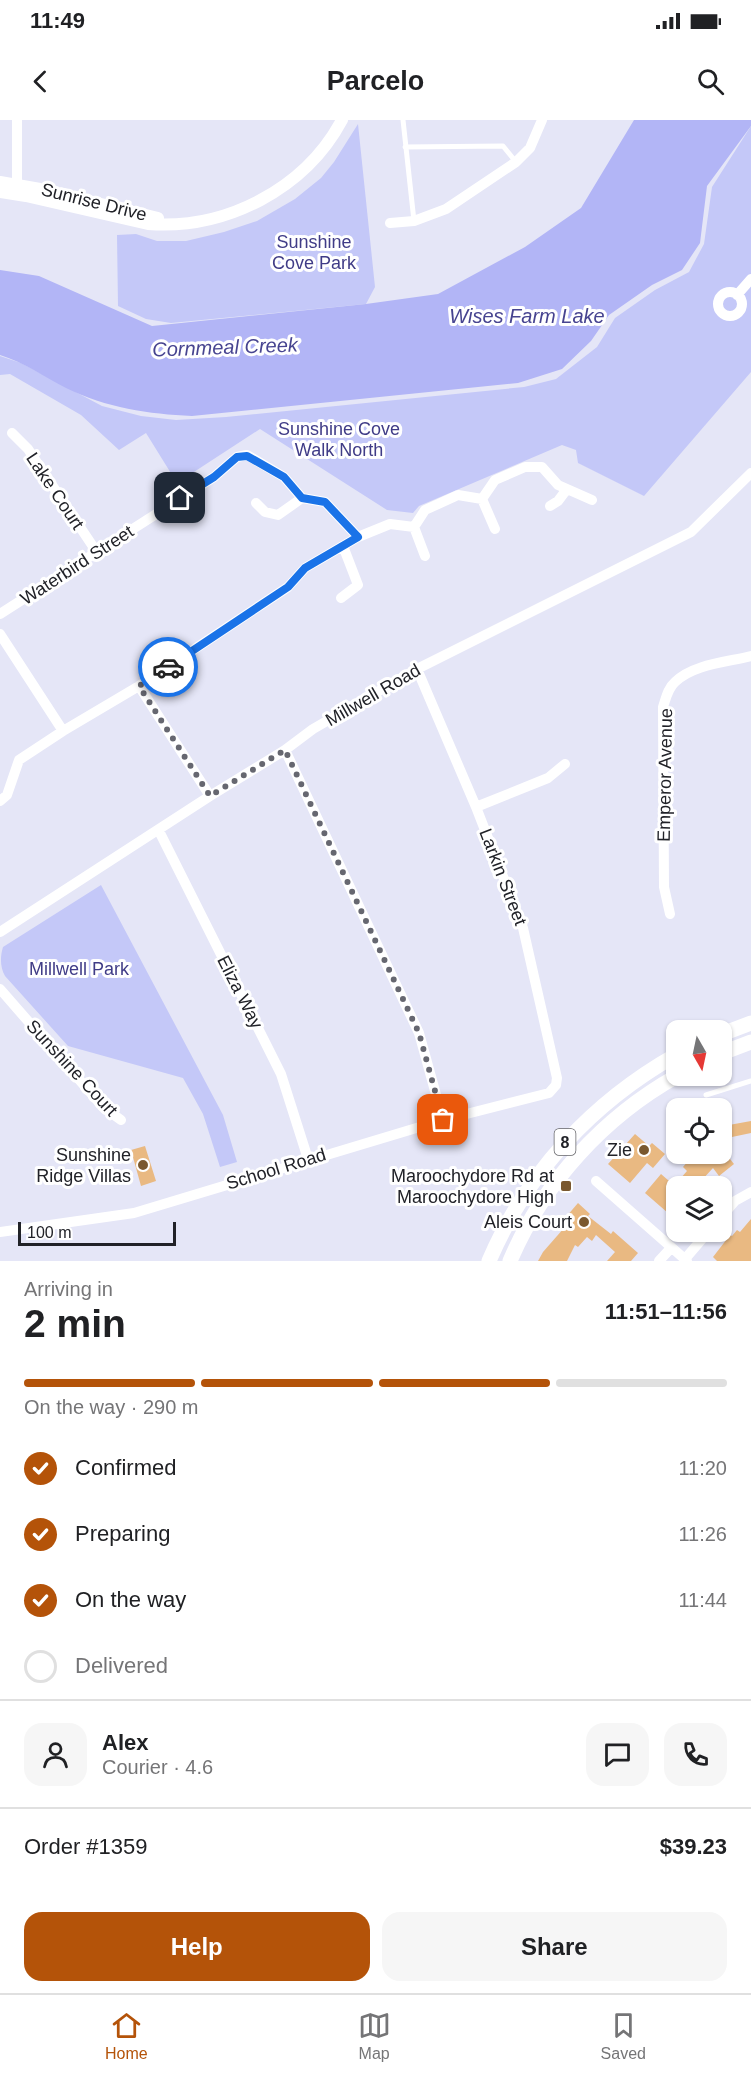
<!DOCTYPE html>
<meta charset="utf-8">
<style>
body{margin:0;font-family:Helvetica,sans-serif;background:#f6f6f6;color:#202124;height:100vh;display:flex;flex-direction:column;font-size:22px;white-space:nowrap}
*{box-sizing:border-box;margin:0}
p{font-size:20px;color:#757577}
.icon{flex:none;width:33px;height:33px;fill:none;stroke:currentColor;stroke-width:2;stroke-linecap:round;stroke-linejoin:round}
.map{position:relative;height:1141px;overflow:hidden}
.panel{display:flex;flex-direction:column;background:#fff;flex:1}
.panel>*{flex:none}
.needle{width:39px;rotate:171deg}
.controls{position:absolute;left:666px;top:900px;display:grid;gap:12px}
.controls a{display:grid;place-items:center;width:66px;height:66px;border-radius:12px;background:#fff;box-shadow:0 2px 4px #0004;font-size:30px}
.scale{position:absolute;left:18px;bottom:15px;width:158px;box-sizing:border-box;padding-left:6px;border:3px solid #212228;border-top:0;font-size:16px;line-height:21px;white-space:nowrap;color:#212228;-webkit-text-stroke:4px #fff;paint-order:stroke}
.pin{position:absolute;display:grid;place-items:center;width:51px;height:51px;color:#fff;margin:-26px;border-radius:12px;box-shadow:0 3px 9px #0006}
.courier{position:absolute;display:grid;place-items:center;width:60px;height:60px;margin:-30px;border:4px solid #1a73e8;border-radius:50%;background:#fff;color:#222;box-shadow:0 2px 8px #0007}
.summary em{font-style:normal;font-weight:700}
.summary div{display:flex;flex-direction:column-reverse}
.summary{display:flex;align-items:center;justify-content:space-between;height:102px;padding:0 24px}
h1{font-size:39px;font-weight:700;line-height:45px}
.bar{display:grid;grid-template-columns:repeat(4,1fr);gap:9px 6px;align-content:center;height:72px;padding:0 24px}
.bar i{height:8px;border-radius:4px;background:#e0e0e0}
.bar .selected{background:#b45309}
.bar p{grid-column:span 4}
.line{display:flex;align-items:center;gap:15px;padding:0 24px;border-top:2px solid #e0e0e0}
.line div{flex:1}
.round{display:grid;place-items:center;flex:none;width:63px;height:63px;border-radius:18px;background:#f6f6f6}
ol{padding:0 24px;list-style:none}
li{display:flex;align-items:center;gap:18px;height:66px}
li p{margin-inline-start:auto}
li .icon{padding:6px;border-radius:50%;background:#b45309;color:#fff;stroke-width:4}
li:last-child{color:#757577}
li i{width:33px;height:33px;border:3px solid #e0e0e0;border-radius:50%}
.action{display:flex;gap:12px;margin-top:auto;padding:12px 24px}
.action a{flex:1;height:69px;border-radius:18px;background:#b45309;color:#fff;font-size:24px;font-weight:700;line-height:69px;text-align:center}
.action a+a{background:#f6f6f6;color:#202124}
.status{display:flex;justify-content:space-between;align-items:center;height:42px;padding:0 30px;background:#fff;direction:ltr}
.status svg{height:16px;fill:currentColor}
header{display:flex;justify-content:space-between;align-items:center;height:78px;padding:0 24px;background:#fff;font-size:27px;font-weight:700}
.dock{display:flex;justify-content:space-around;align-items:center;height:84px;border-top:2px solid #e0e0e0;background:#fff;font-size:16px;color:#757577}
.dock a{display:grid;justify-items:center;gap:3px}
.dock .selected{color:#b45309}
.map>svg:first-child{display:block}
</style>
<div class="status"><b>11:49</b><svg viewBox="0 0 49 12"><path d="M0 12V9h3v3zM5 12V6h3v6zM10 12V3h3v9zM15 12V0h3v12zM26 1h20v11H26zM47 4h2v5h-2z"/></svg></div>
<header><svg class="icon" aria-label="back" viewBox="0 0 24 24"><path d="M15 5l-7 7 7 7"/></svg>Parcelo<svg class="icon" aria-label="search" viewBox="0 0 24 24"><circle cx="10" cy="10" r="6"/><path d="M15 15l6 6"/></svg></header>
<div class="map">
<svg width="751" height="1141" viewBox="0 0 751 1141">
<rect width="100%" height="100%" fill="#e5e6f7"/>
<!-- green -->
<path fill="#c4c8f8" d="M358,4l17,163 -9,17 -195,19 -25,-4 -28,-13 -1,-71 19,-1 21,7h29l38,-9 33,-11 38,-22 26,-21 13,-16z
M751,6v246l-107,124 -66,-33 -2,-13 -14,-5 -143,61 -6,7 -26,-3 -127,-81 -83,54 -31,-50 -27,17 -38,-35 -71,-41 -10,1v-19l21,7 81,43 39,10 35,4 50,-3 298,-30 32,-8 41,-32 18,-29 40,-28 34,-18 15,-28 8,-57z
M101,765l122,230 14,47 -17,5 -17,-53 -20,-36 -115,-32 -63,-70c-5,-9 -5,-19 -2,-29z"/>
<!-- water -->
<path fill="#b2b5f6" d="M634,0h117v6l-44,60 -7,57 -18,27 -30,15 -43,30 -18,26 -29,28 -44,14 -326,33c-43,-2 -86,-8 -126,-28 -23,-12 -41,-25 -66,-33v-85l39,6 113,50 214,-22 72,-10 87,-47 56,-39z"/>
<!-- building -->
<path fill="#e9b982" d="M751,1001v12l-19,4 -3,-12z
M635,1014l14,12 3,-3 13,11 -12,14 -6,-5 -17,20 -22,-19z
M145,1026l11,35 -15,5 -10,-36z
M694,1034h32l8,10 -15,12 -6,-8 -12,13 -2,-1 -6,6h-4l-9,-7 7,-8 -4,-4z
M661,1054l15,13v33l-31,-27z
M578,1083l12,11 -2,2 23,18 2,-3 25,22 -7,8h-24l8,-9 -19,-17 -4,6 -5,-4 -9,10 -3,-2 -8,16h-29l5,-9 28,-32 -5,-3z
M751,1099v42h-34l-4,-4 17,-22 2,1 5,-6 3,2z"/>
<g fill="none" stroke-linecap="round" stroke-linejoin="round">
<!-- service -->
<path stroke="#fff" stroke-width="5" d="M403,0l11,101
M405,27l98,-1 13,16
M706,975l45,-14"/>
<!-- minor -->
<path stroke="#fff" stroke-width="10" d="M17,0v64
M390,103l24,-2 32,-12 70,-47 14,-14 12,-28
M718 184a12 12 0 1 1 24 0a12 12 0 1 1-24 0Z
M737,175l14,-16
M12,313l16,16 68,102
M482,379l13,30
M256,383l9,9 13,3 24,-17
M550,386l8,-5 9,-12
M414,407l11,29
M341,478l17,-13 -15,-39
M0,494l214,-137 23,-20 10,-2 37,22 18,21 23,4 33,35
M0,514l63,97
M139,566l71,110
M285,630l134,283 24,87
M0,681l7,-6 12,-35 44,-29 76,-45 149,-99 17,-19 53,-31 32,-13 24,3 11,-17 33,-15 24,4 13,-19 30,-13h17l16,18 34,15
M476,687l72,-29 17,-14
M159,711l122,243 27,85
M670,794l-6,-27 -1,-180c3,-9 5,-19 12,-25 18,-18 53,-20 76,-26
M0,812l210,-136 75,-46 28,-21 104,-60 274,-137 60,-59
M0,869l103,118 18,13
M596,1061l91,80
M722,1096l13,-15 16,-9
M0,1112l134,-19 309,-93 106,-27 7,-8 1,-7 -34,-150 -47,-121 -59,-138
M685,1139l23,-27
M659,1141l12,-13"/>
<!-- tertiary -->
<path stroke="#fff" stroke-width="12" d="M0,62l40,7 118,29
M0,72l26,4 122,28c78,6 157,-35 194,-104"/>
<!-- primary -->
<path stroke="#fff" stroke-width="15" d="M722,914l29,-11
M722,933l29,-11
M489,1141c38,-89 104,-159 187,-206
M510,1141c33,-78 94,-144 167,-185"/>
</g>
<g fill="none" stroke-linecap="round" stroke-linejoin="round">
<!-- done -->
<path stroke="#666770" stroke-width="6" stroke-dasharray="0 10.8" d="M168,547l-29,19 71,110 75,-46 134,283 24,87"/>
<!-- route -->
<path stroke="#1a73e8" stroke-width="8" d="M168,547l120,-80 17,-19 53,-31 -33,-35 -23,-4 -18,-21 -37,-21 -10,1 -23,20 -34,21"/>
</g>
<!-- markers -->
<g fill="#7a582f" stroke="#fff" stroke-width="2">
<circle cx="644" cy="1030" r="6"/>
<circle cx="143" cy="1045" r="6"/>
<rect x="560" y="1060" width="12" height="12" rx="3"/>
<circle cx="584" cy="1102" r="6"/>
</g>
<g text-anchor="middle" stroke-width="6" stroke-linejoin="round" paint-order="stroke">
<!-- shield labels -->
<rect fill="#fff" stroke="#646468" stroke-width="1.5" x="554.5" y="1009" width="21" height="26" rx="4.5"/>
<g font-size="16" font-weight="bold" fill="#212228">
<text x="565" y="1028">8</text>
</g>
<!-- street labels -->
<g font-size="18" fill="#212228" stroke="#fff">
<text transform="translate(94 82) rotate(14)" y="6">Sunrise Drive</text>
<text transform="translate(55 371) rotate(56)" y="6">Lake Court</text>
<text transform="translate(77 445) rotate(-33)" y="6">Waterbird Street</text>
<text transform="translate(373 575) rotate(-30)" y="6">Millwell Road</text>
<text transform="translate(665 655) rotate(-89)" y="6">Emperor Avenue</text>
<text transform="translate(503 757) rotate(69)" y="6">Larkin Street</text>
<text transform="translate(240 872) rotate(63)" y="6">Eliza Way</text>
<text transform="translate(72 948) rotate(47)" y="6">Sunshine Court</text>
<text transform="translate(276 1049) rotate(-17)" y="6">School Road</text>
</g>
<!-- park labels -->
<g font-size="18" fill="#403c87" stroke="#fff">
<text x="314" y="128">Sunshine<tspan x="314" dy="21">Cove Park</tspan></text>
<text x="339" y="315">Sunshine Cove<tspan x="339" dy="21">Walk North</tspan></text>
<text x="79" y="855">Millwell Park</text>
</g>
<!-- poi labels -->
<g font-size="18" fill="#212228" stroke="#fff" text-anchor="end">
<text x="632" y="1036">Zie</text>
<text x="131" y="1041">Sunshine<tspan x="131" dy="21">Ridge Villas</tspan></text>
<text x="554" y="1062">Maroochydore Rd at<tspan x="554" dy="21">Maroochydore High</tspan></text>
<text x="572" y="1108">Aleis Court</text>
</g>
<!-- water labels -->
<g font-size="20" font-style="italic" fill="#474490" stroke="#fff">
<text x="527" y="203">Wises Farm Lake</text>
<text transform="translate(225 227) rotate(-2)" y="7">Cornmeal Creek</text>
</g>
</g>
</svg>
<div class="controls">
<a><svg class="needle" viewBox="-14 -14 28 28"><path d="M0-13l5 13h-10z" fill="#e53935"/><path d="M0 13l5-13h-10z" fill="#757577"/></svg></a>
<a><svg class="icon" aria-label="locate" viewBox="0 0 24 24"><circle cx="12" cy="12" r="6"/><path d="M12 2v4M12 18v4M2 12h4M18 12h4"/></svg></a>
<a><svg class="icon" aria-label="layers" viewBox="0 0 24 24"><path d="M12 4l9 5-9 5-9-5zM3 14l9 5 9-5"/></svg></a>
</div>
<div class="scale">100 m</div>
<div class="pin" style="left:443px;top:1000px;background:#ea580c"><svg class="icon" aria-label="bag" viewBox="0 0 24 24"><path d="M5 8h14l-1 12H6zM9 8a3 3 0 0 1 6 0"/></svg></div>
<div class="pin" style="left:180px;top:378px;background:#1f2937"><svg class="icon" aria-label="home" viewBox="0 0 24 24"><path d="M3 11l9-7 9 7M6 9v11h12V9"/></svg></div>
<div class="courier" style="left:168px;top:547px"><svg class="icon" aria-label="car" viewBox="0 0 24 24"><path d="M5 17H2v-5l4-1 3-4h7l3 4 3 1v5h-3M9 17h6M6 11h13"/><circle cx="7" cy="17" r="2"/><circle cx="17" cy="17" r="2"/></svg></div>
</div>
<section class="panel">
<div class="summary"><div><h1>2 min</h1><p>Arriving in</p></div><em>11:51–11:56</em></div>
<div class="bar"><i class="selected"></i><i class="selected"></i><i class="selected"></i><i></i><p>On the way · 290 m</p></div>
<ol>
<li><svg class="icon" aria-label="check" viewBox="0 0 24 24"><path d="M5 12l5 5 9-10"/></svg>Confirmed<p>11:20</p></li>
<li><svg class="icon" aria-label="check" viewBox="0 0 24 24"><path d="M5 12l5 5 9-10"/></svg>Preparing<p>11:26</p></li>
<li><svg class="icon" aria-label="check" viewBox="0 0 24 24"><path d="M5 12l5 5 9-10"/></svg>On the way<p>11:44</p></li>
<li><i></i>Delivered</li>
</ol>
<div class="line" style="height:108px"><a class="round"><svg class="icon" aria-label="person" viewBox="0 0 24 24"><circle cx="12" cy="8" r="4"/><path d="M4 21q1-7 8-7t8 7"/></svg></a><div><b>Alex</b><p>Courier · 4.6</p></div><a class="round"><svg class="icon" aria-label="chat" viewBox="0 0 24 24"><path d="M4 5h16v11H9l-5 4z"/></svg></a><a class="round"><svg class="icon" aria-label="phone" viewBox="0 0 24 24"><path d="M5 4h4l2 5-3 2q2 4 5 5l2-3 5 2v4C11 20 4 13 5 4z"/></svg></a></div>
<div class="line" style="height:78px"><div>Order #1359</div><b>$39.23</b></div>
<div class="action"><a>Help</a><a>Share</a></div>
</section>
<nav class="dock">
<a class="selected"><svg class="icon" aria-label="home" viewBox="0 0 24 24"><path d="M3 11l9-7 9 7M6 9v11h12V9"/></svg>Home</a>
<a><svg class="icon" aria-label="map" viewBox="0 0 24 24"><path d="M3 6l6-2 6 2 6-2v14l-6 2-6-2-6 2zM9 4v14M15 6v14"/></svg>Map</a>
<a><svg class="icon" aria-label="saved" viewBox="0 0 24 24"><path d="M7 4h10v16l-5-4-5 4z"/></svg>Saved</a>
</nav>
